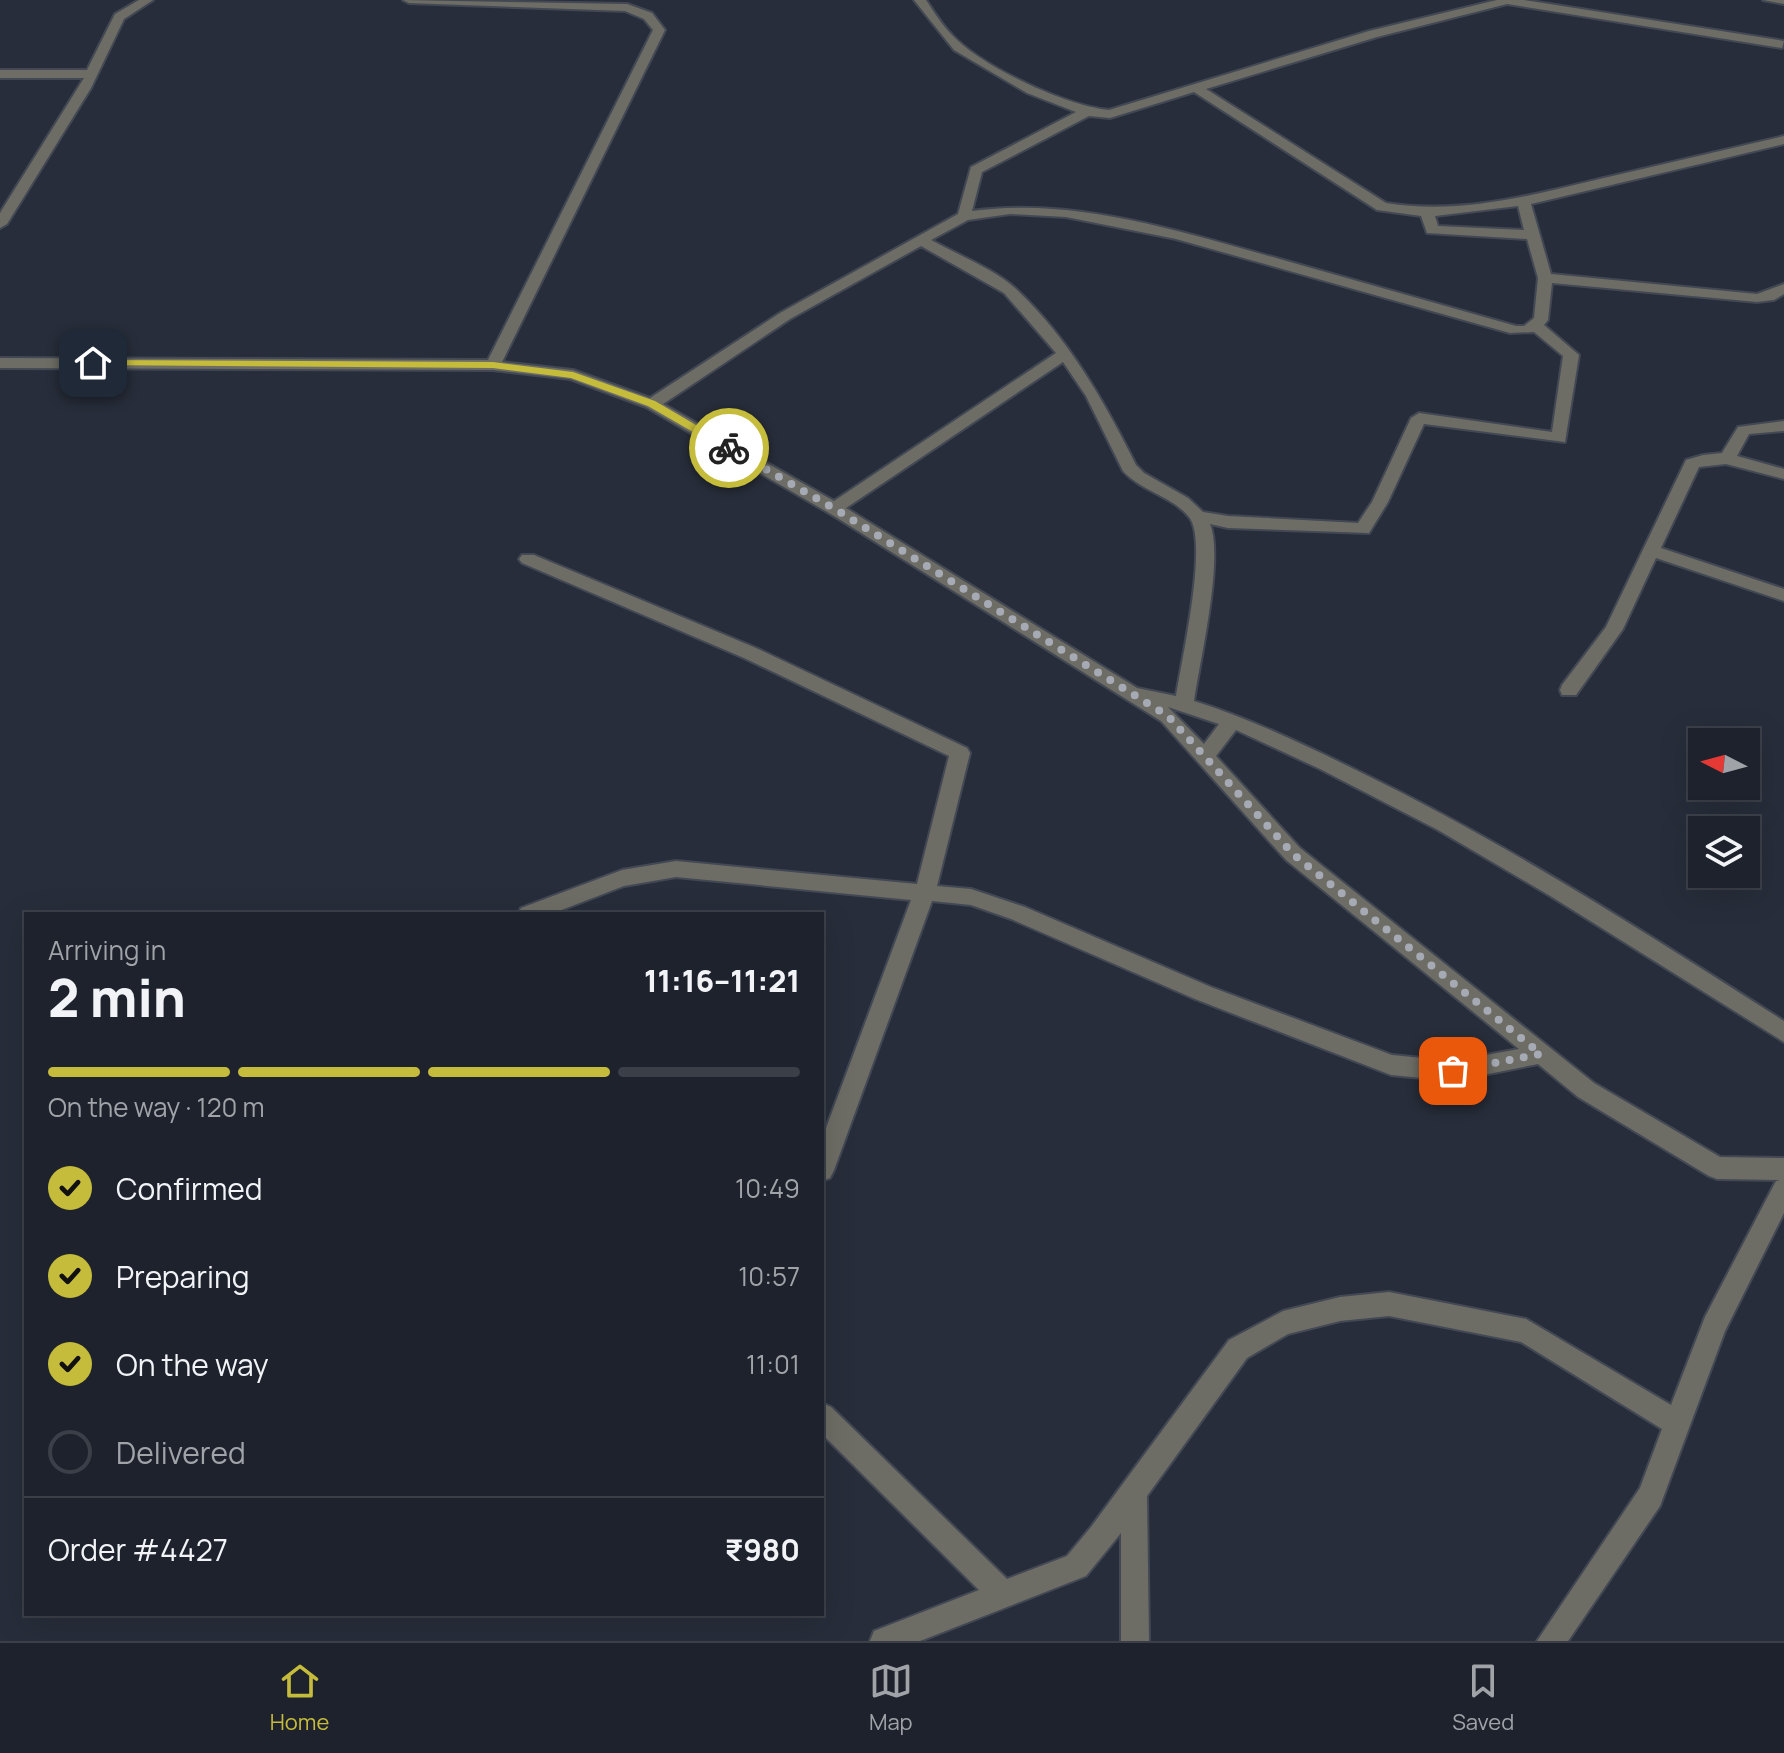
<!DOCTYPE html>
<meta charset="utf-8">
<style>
body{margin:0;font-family:Manrope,sans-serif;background:#2a2f38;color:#f1f3f6;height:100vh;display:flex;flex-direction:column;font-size:30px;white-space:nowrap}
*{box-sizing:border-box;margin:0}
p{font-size:26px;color:#a0a4a9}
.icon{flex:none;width:44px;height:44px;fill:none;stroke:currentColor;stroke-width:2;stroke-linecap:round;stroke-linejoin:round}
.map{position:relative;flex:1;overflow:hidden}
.details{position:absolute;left:24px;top:912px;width:800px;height:704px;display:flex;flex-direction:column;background:#1d222c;border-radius:0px;box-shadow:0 8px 32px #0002,0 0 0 2px #3b3f48}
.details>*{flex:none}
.needle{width:52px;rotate:276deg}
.fabs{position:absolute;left:1688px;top:728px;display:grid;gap:16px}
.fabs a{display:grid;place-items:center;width:72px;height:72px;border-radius:0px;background:#1d222c;box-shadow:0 8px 32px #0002,0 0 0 2px #3b3f48;font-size:40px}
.pin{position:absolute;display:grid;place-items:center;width:68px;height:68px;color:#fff;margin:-34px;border-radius:16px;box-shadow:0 4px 12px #0006}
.courier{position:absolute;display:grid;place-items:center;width:80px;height:80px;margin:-40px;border:6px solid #c6bc3c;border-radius:50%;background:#fff;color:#222;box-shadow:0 2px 10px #0007}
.headline em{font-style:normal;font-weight:800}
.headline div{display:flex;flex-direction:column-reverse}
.headline{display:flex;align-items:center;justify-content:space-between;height:136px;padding:0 24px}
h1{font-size:52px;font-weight:800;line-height:60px}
.bar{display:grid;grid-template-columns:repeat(4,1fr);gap:12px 8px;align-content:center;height:96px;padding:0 24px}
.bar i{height:10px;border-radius:6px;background:#3b3f48}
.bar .on{background:#c6bc3c}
.bar p{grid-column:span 4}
.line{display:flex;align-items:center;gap:20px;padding:0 24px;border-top:2px solid #3b3f48}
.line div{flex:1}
ol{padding:0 24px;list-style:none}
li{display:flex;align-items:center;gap:24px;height:88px}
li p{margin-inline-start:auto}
li .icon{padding:8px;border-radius:50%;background:#c6bc3c;color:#111;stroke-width:4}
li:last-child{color:#a0a4a9}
li i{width:44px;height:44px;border:4px solid #3b3f48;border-radius:50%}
.tabs{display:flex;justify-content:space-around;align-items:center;height:112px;border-top:2px solid #3b3f48;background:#1d222c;font-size:22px;color:#a0a4a9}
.tabs a{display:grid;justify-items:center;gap:4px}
.tabs .on{color:#c6bc3c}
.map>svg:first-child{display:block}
</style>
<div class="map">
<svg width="1784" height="1641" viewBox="0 0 1784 1641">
<rect width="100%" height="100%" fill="#272d3a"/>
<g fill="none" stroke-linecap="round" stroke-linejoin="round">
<defs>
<path id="minor" d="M139,0h14l-29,19 -33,69 -84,136 -7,4v-15l84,-135h-84v-8h87l28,-56z
M403,0l224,4 25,9 13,17 -163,332 71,8 77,28 130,-85 178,-99 13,-47 105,-55 -49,-19 -73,-43 -40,-50h12c8,12 16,25 26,35 30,32 114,71 157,75l260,-79 128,-31h27l260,41 -2,7 -275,-44 -130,33 -171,52 180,114c75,12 146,-8 218,-25 60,-14 120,-28 180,-42v8l-253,60 20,70 206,20 27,-10v10l-10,6 -17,2 -205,-19 -4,37 -4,5 35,30 -14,87 -141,-18 -36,78 -19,31 -141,-5 -18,-4c14,34 -10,136 -16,177 57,18 111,44 166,71 148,72 286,161 424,249v21l-232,-145 -114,-67 -118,-61 -84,-39 -20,26 84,92 294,235 126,74 64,1v55l-59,118 -65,175 -92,135h-31l103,-153 22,-59 -141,-87 -132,-26 -49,5 -52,13 -41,24 -100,138 2,145h-28v-108l-35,43 -166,65h-50l4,-10 105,-41 -157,-156v-31l9,4 176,172 60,-23 24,-29 138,-187 54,-29 57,-14 49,-5 137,27 145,86 34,-88 71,-136 4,-1 -63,-1 -8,-3 -131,-79 -40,-33 -85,17 -62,-6 -196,-76 -184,-80 -40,-14 -39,-4 -98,269 -4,8 -8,3v-42l89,-239 -235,-23 -52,9 -73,28h-33l3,-6 101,-38 54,-9 241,23 32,-128 -205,-98 -222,-95 -3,-4 3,-4h12l222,93 211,100 3,5 -33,133 34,3 54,18 186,80 181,68 61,6 66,-12 -233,-189 -125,-139 -327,-205 -188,-109 -76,-28 -77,-9 -493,-2v-10l488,2 165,-330 -9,-11 -19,-8 -216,-8zM1194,92l183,118 44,6 6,17 100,6 11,39 -4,40 -10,8h-8c-80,-23 -160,-45 -240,-68 -98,-27 -201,-61 -304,-47l10,-39 107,-56 21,2zM1518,206l6,24 -86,-4 -3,-10zM1010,214l56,3 110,22 334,94 24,-1 29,24 -11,76 -133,-19 -8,5 -39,84 -14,21 -130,-7 -25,-4 -15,-14 -44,-25 -8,-8c-32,-64 -67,-126 -120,-176 -20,-19 -60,-35 -85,-49l37,-20zM921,246l83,47 52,60 -222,148 -171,-97 127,-85zM1063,362l23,34 37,75c18,20 49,25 66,46 20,24 -8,145 -13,179l-39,-8 -291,-180zM1168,707l51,17 -15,20z
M1763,0h21v4z
M1784,421v10l-35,3 -12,22 47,13v10l-58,-15 -27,3 -38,81 123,41v12l-128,-43 -33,71 -47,66h-14l-2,-5 2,-5 44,-58 80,-167 17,-5 19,-2 16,-26z"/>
</defs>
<!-- minor casing -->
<use href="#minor" stroke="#424854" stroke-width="4"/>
<!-- minor -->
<use href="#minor" fill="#6d6d65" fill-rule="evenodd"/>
</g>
<!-- route -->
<path fill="#c6bc3c" d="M93,360l400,2 80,10 82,29 80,47 -9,3 -78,-45 -77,-28 -78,-10 -404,-3 -1,-2z"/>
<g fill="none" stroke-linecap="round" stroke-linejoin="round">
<!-- done -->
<path stroke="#a5aab5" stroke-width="8" stroke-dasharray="0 14.4" d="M729,448l111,64 328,204 125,138 248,200 -88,17"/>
</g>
</svg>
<div class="fabs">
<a><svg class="needle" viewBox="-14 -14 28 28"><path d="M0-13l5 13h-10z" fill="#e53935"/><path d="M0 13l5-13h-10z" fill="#a0a4a9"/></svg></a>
<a><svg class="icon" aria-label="layers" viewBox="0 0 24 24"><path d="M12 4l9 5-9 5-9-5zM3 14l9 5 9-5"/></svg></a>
</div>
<div class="pin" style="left:1453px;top:1071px;background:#ea580c"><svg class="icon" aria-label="bag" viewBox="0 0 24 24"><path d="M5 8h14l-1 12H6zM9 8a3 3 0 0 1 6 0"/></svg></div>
<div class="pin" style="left:93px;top:363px;background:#1f2937"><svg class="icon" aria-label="home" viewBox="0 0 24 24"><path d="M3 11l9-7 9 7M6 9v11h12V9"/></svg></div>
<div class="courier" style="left:729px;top:448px"><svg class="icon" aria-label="bike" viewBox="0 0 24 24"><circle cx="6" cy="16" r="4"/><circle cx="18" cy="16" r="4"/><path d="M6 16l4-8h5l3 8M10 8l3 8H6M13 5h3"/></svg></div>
<section class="details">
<div class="headline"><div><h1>2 min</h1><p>Arriving in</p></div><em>11:16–11:21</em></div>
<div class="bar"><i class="on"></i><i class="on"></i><i class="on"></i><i></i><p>On the way · 120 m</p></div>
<ol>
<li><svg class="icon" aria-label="check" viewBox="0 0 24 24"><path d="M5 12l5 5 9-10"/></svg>Confirmed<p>10:49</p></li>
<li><svg class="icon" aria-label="check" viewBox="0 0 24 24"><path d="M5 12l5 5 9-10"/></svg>Preparing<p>10:57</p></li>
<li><svg class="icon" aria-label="check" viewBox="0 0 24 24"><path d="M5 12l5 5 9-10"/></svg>On the way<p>11:01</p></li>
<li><i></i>Delivered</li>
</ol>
<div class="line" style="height:104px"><div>Order #4427</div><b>₹980</b></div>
</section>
</div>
<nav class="tabs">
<a class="on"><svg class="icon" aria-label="home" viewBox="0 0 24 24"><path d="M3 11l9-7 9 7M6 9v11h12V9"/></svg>Home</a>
<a><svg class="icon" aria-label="map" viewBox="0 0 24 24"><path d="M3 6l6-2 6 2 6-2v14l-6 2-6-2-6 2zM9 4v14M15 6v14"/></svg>Map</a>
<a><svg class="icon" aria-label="saved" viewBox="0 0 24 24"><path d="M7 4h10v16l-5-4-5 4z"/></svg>Saved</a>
</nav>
